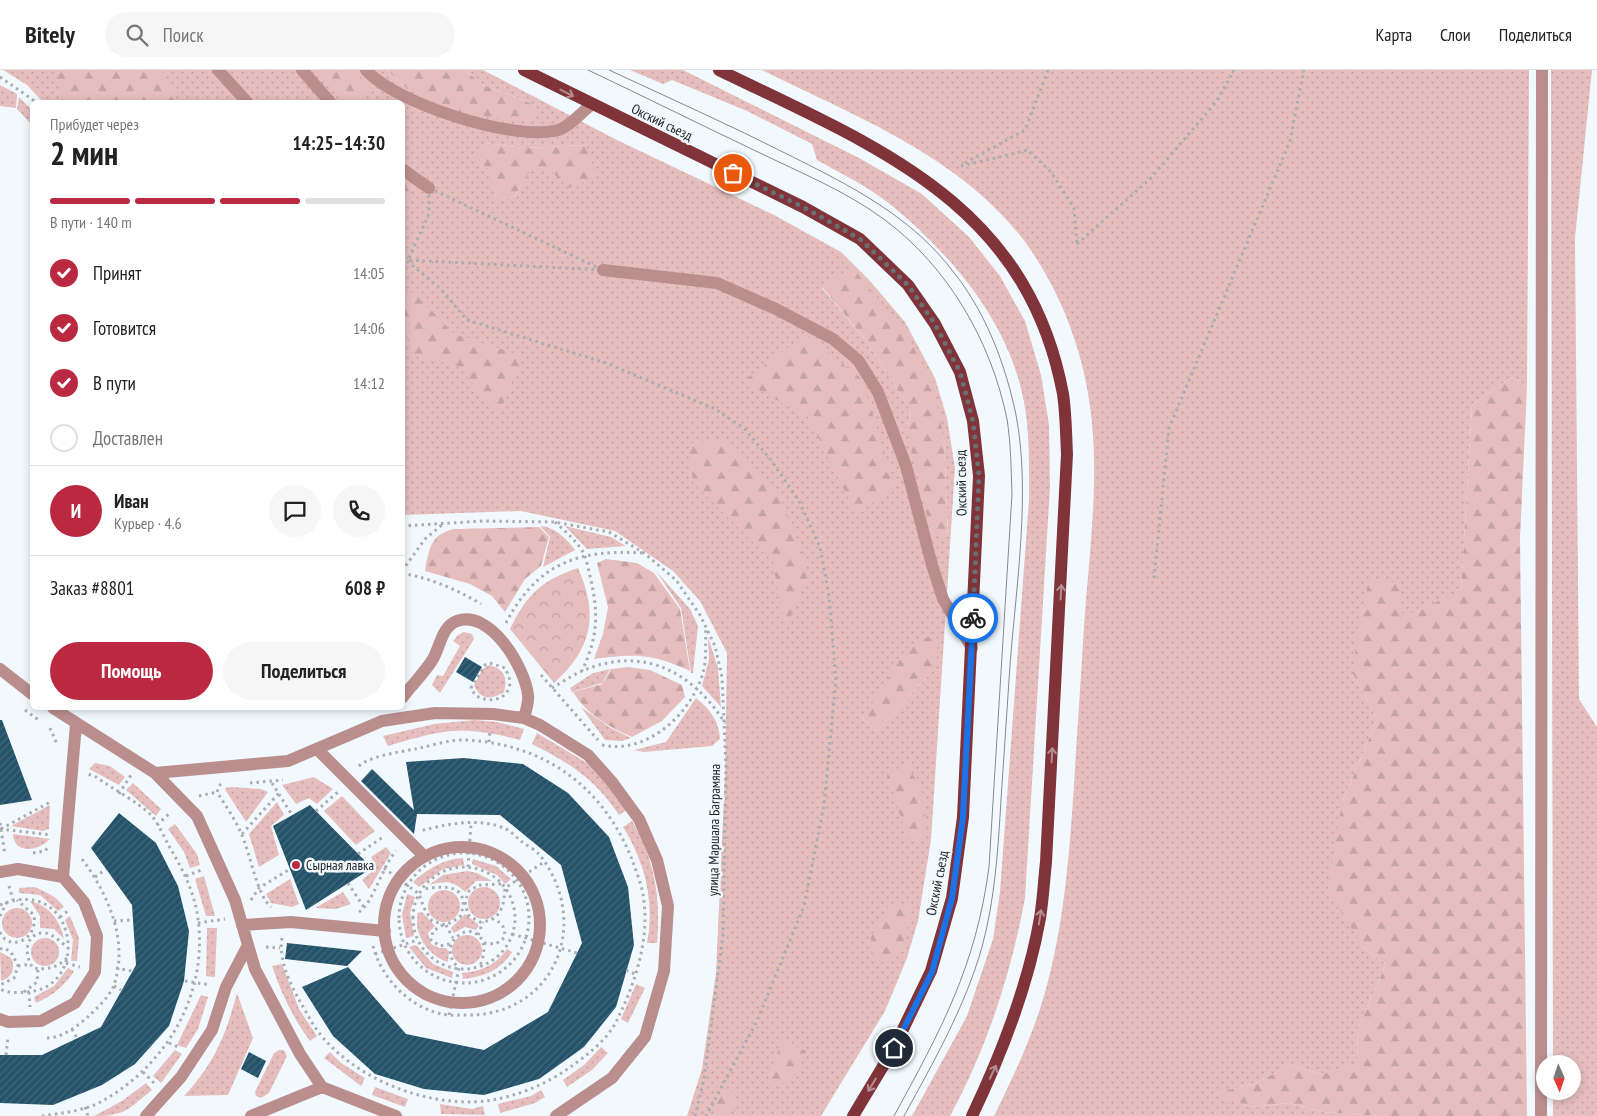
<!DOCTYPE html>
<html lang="ru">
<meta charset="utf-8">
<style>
body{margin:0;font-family:"PT Sans Narrow",sans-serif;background:#f6f6f6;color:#222;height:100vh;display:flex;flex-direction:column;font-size:19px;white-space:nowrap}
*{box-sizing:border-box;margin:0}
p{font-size:16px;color:#767676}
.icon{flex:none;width:28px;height:28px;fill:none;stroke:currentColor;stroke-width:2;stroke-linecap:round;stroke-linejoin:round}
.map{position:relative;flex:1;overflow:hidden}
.side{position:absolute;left:30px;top:30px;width:375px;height:610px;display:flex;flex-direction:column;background:#fff;border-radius:8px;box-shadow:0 2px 8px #0003}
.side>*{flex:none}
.needle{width:32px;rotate:177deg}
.fabs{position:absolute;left:1536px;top:985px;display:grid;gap:10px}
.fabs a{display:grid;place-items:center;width:45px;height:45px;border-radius:50%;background:#fff;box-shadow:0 2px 8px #0003;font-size:25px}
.pin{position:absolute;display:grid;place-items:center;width:42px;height:42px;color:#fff;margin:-21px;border:2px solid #fff;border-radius:50%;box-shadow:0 1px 5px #0007}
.courier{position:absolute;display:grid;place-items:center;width:50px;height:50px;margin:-25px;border:4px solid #1a73e8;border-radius:50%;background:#fff;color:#222;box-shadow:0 1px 6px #0007}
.summary em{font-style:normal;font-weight:800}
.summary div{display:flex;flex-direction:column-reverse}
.summary{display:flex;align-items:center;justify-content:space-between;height:85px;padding:0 20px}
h1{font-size:32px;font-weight:800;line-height:38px}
.bar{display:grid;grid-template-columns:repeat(4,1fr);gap:8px 5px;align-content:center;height:60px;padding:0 20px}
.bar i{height:6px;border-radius:4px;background:#e0e0e0}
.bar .selected{background:#ba2940}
.bar p{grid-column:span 4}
.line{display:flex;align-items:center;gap:12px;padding:0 20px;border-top:1px solid #e0e0e0}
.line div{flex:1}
.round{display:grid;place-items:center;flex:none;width:52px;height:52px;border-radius:26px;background:#f6f6f6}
ol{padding:0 20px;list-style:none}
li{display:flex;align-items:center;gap:15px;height:55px}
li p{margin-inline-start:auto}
li .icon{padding:5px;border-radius:50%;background:#ba2940;color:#fff;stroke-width:4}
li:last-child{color:#767676}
li i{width:28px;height:28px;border:2px solid #e0e0e0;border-radius:50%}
.button{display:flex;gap:10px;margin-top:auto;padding:10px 20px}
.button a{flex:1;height:58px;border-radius:30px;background:#ba2940;color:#fff;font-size:20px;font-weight:800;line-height:58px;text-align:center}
.button a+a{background:#f6f6f6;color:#222}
header{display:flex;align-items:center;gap:30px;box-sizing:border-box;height:70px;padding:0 25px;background:#fff;border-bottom:1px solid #e0e0e0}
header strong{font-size:24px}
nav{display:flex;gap:28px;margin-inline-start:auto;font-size:18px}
.search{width:350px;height:45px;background:#f6f6f6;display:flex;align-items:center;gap:12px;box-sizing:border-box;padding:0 18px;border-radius:28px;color:#767676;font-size:19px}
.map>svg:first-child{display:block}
</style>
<header>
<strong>Bitely</strong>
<div class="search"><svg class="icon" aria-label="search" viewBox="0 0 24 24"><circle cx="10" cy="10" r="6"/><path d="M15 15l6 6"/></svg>Поиск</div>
<nav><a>Карта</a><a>Слои</a><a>Поделиться</a></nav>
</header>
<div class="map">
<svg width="1597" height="1046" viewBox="0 0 1597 1046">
<defs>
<pattern id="grass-dots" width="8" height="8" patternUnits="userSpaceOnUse" patternTransform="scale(1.25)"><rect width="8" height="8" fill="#e6bebe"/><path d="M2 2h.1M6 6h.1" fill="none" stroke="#c5a3a3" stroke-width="1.8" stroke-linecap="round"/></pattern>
<pattern id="forest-firs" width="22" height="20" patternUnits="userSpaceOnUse" patternTransform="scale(1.25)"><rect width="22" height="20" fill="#e6bebe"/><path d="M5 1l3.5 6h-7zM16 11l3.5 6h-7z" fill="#c5a3a3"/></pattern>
<pattern id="park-crowns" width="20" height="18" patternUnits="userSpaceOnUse" patternTransform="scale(1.25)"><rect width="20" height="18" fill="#e6bebe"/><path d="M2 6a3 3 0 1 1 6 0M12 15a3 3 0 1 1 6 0" fill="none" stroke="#c5a3a3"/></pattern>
<pattern id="building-hatch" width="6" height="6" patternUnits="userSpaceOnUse" patternTransform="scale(1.25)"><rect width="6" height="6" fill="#235269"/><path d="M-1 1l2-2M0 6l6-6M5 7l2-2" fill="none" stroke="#42677a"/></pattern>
</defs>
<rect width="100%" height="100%" fill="#f1f9fe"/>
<!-- grass -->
<path fill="url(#grass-dots)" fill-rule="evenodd" d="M3,0h384l18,17 135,25 -7,-8 -50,-19 -18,-15h18l132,69 159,76 67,37 29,29 35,41 30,56 12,40 8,50 -24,372 -13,81 -11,37 -22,53 -64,105h-134l15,-47 14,-96 9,-197 2,-123 -27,-52 -27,-30 -58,-40 -94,-20 -118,4 -1,-413h-359l-16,-17zM485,73l40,5 61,-3 -35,26h-21l-16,26 -18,1zM852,198l92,171 4,98 -41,-106 4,-20 -43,-68 -46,-55zM936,597l-59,64 -15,-12v-1z
M630,0h53l176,88 63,36 47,43 31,39 25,45 16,54 8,50 1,62 -25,411c-14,76 -38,150 -75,218h-38l55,-100 26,-77 7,-47 29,-392c0,-32 1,-66 -5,-98 -15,-80 -72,-147 -133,-197 -22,-18 -49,-31 -74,-45l-5,-16 -65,-33 -75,-31 -9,4z
M762,0h767l-2,317 -15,-10 -40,28 -11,187 -58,26 -50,56 24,45 -35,84 21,144 23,17 -29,66 1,35 -37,9 -30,-9 -35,18 -43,11 38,13 38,-4 34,9 56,4h-385c17,-35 34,-70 46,-107 23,-72 29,-149 34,-224 3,-53 7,-106 10,-159 5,-74 17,-152 5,-226 -7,-49 -26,-100 -53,-142 -62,-97 -176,-139 -274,-188z
M1551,0h41l-17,168 4,461 18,28v389h-44v-25h19v-27h-19z
M0,15l17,9 -1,14 -16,-2z
M19,27l13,13v15l-15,-16z
M540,456c15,1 26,12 35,24l-32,17 7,-30z
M565,456l46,11 15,9 -39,3z
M656,501l34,38 8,17 -5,47h-2l-10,-65z
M464,562l8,2 2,5 -34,54 -8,-8 5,-10 6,1 17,-30 -7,-5 5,-6z
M708,567l10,31 3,39 -19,-21 7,-26z
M489,595c15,4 19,12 15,27 -13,8 -24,8 -30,-7l9,-16z
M610,599l-8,14 -30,9 -2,-4 23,-15z
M696,628c14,11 23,23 24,41l-8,7 -68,6 -10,-2 32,-8z
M581,637l28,20 22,11 -9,3 -17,-1z
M475,650l22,2 27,7 -4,11c-56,-15 -77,-11 -132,6l-5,-10 51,-12z
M537,663l50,30 41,46 -9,6c-24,-36 -49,-52 -87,-71z
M95,693l15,3 15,11 -6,8 -30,-16z
M314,707l19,12 -16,15 -8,-6 -13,6 -14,-19z
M133,713l28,26 -5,7 -30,-26z
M232,717l29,2 7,3 -22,30 -20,-31 -1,-3z
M342,726l33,35 -19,14 -32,-34z
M277,732l7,13 -13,11 8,29 -20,12 -10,-33z
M50,735l-1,24 -6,2 -32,-5z
M632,751c23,38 29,79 25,122h-10c8,-41 -2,-81 -24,-116z
M175,754l22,30 3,11 -10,3 -6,-16 -16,-23z
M13,764l37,5c-11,12 -36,16 -37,-5z
M386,777l5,6 -22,36 -7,-9 14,-12 -5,-11z
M463,788l1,7 -21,4 -24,18 -6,-5c14,-13 31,-23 50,-24z
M473,789l23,7 15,13 -6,5 -8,-9 -25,-11z
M467,801l10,2 15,8h-16l-11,11c-12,-12 -20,-11 -36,-7l14,-10z
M204,806l11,40h-9l-11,-37z
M290,809l9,25 -7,3 -21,-4 -5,-9z
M468 833a16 16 0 1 1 32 0a16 16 0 1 1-32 0Z
M34,817c13,5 22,9 30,20l-6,4 -18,-16 -21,-2v-5z
M428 836a16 16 0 1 1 32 0a16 16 0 1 1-32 0Z
M343,822l8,12 -15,5 -21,-1z
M407,824l8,3 -5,16 4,23 -8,2 -4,-23z
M30,831c20,5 30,19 34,38l-10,-10 -14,-1v-12z
M2 853a15 15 0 1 1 30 0a15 15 0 1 1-30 0Z
M422,842l13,14 -7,7 3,11 8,4h7l3,4 -1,10c-16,-5 -29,-20 -31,-37 0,-4 1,-8 0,-12z
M465,844l14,11 -3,5 -11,-3 -11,6 -3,-5z
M70,846l9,22 -2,23h-6l2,-21 -8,-20z
M207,858h10l-2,49 -9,-1z
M452 880a15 15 0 1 1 30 0a15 15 0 1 1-30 0Z
M31 882a14 14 0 1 1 28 0a14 14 0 1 1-28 0Z
M416,875l17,19 20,8 -1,6 -26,-10 -17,-21z
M507,879l5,3c-11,18 -28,25 -49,27l-1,-6c20,-2 34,-8 45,-24z
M0,882l11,6c5,11 1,19 -10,23z
M282,894l17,45 18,27 -7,5c-17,-23 -29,-48 -38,-75z
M68,898l6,3c-9,15 -22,25 -38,32l-2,-6 20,-11z
M636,914l9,4 -17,35 -7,-4z
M237,923l16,45 -25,57 -44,1c31,-34 41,-59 53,-103z
M201,925l7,2 -10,32 -12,19 -9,-3z
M601,977l7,6 -16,17 -25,17 -4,-7 21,-15z
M175,980l7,4 -21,29 -8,-7z
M279,980h5l3,6 -18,37 -8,5 -5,-2 -1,-4 19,-39z
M330,982l11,11 24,15 -4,8 -37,-28z
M146,1013l6,7c-24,19 -26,26 -58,26l28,-15z
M375,1017l33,12 -3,8 -33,-12z
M541,1020l4,7 -10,6 -35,10 -2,-9 33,-8z
M440,1034l32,5 11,-3 2,9 -44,-1z"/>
<!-- forest -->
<path fill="url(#forest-firs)" d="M55,0h107l16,32h-115z
M318,0h37l16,19 -18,13h-7z
M387,0h78l18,15 50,19 7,8 -14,9 -73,-8 -48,-26z
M485,73l40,5 61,-3 11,32 -28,11 -18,-17h-21l-16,26 -18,1 -7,-29 -15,-10z
M403,110l8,6v20l-8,-2z
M852,197l53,65 28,51 11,56 4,98 -17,-3 -24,-103 4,-20 -43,-68 -46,-56z
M413,222l41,42 69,22 -25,61 -38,-50 -48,-13 -9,-31 -1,-24z
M805,265l57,44 33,108 -39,27 -47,-96 -66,-37z
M1512,307l15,10 -7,151 7,578h-148l-56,-4 -34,-9 -38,4 -39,-13 44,-11 35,-18 30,9 37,-10 -1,-34 29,-66 -23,-17 -35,-57 14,-87 35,-84 -24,-45 5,-52 12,-43 29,4 4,34 58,-26 11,-186z
M725,371l56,58 30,81 -9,9 -17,43 -12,-70 -80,-79 -4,-40z
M539,457l10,10 -8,29 -16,13 -20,33 -13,-16 -22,-12 -45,-13c4,-21 5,-37 29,-42z
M606,489l31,4 17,10 26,36 10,62c-41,-18 -53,-17 -96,-12l9,-25 5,-27 -11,-44z
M928,567l10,5 -2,25 -59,64 -15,-12 47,-73z
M628,597l22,3 32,15 3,12 -23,24 -30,16c-23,-10 -45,-22 -59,-45l29,-8 9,-15z
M908,696l14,25 5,44 -18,8 -22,-69z
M889,835h24l-10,41 -15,19 -15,-8 -2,-20z
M782,970l24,11c-9,25 -13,33 -40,35z
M717,1016l18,7 1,17 -13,5 -9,-2z"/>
<!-- park -->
<path fill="url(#park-crowns)" d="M578,498c21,47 14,81 -24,115l-44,-54c16,-34 32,-49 68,-61z"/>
<!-- building -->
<path fill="url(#building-hatch)" d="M465,587l17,10 -9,15 -17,-10z
M0,650h2l30,80 -32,5z
M464,688l59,6 45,29 41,44 19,50 6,58 -18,62 -32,40 -45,32 -55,16 -60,-6 -49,-15 -42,-38 -31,-49 46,-20 58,67 78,16 64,-38 34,-69 -21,-78 -61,-50 -83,-1 -3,20 -53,-53 11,-12 42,41 -8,-48z
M310,735l62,63 -66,42 -33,-84z
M119,743l37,30 22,43 11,45 -5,50 -15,45 -34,38 -33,21 -49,20 -53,-2v-48h42l59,-28 35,-62 -4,-60 -41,-57z
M287,873l75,8 -15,15 -62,-7z
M249,982l17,9 -8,17 -17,-9z"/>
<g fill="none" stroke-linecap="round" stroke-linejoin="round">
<!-- path -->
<path stroke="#a7adb1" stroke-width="3" stroke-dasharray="2.5 4" stroke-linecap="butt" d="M0,7l36,25
M965,93l60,-33 23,-60
M961,96l67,-16 23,22 23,36 3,35
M429,118l174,82 -195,-10 21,-46z
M1077,174l73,-65 67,-78 17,-31
M402,187l39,32 26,31 139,43 107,45 31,20 27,32 28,41 21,46 9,49 7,84 -12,125 -20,101 -47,115 -51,95
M555,452c11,10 22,19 29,32 3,6 4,15 6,22 9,38 8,60 -8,95
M402,456l81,-5 71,1 55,10 35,21 32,27 24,35 15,31 7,31 4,89 -3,169 -19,144 -9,37
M402,501l23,-32 18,-15
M402,503c30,6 54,16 79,31
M1154,508l15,-150 121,-287 14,-71
M506,553c31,-60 73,-74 137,-70
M490,593l15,5c2,4 5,10 5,15 -2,19 -23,20 -35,12l-4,-7 14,-23z
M541,605l57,65
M552,618c9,-5 19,-12 30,-17 60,-26 110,0 143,52
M25,640l15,11
M50,658l7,16
M489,672l1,-12
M602,675c45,10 89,-31 101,-72 4,-14 2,-32 3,-46
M250,713l33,-3
M272,713l20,32
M221,714l-2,2 -2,6c8,13 18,27 24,41 9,19 16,63 30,74
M119,724l12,-19
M199,726l18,-4
M316,741l22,-19
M0,753l5,32
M157,755l14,-13
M0,759l51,6
M1,759l51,-28
M242,764l37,-41
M399 848a65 65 0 1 1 130 0a65 65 0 1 1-130 0Z
M33,783l12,-2 4,-5
M358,784l25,-17
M468,797l3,-43
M413 848a51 51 0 1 1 102 0a51 51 0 1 1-102 0Z
M384,798l35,26 5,14 8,13 14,4 14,-8c12,-32 -14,-32 -37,-28
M186,806l18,-7
M95,807l11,-8
M348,813l17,26
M501,814l-22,1 -10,6 -4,11 3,13 12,7c21,-1 24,-16 25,-34l39,-26
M9,816l4,14
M251,830l8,-12 31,-19
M0,835c77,-32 93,84 26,87 -8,1 -19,1 -26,-3
M359,842c15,-10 22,-44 37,-61
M0,846l7,-14
M60,847l9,-7
M114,851l19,-1
M198,853l27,-4
M443,855l-10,6 -2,9 9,6 10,-2
M446,855l7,13
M0,862c8,20 38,9 34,-17l-17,-15
M512,864l65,19
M478,865l5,-13
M282,868c-4,22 9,48 20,67 5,8 9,17 15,25 35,48 110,78 169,71 29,-4 59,-16 83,-33 17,-12 37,-27 47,-46 18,-36 33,-79 28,-120 -1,-15 -8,-31 -13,-45 -29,-71 -87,-113 -165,-117 -16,-1 -35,6 -51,9 -15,3 -48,7 -58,19
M484,873l12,1 8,-6c2,-10 -1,-14 -10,-19
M373,876c8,31 34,59 65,67 9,3 18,2 27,2 90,2 128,-93 74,-161 -5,-5 -13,-9 -18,-13 -5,-4 -10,-10 -15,-12 -26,-12 -60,-5 -86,2
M266,877l14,1
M0,879l4,-1 7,4 7,14 -4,12 -14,7
M375,884l43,-14
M67,888c-11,10 -19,12 -34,10 -9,-12 -9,-36 12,-35 8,1 17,10 23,15
M66,893l14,4
M18,896l12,-2
M116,898l16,3
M626,900l9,4
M185,911l25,4
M114,916l7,4
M24,922l13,-10 1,-13
M29,922l1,15
M449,945l10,-47c-15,-13 -10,-32 9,-37 19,3 18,20 12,35
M72,959l5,9
M47,968c16,0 32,-13 43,-23 8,-8 20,-19 24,-30 15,-44 -6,-91 -32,-126
M169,973l11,5
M6,985l2,-18
M143,1002l12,12
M85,1037l3,9
M42,1046c20,-3 44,-5 62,-16 63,-36 104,-106 94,-181 -3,-26 -16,-51 -29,-73 -5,-9 -10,-21 -17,-30 -11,-12 -42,-29 -56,-39l-8,-3"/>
<!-- service -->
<path stroke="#bb8e8e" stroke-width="12" d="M218,0l29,32
M302,0l28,32
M366,0c29,33 148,72 192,60 11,-3 24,-18 33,-25
M402,99l27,19
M603,200l114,13 59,26 57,30 25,21 20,32 28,74 26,99 11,34 29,49
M1541,1046l1,-1046"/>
<!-- minor -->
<path stroke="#bb8e8e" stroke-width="12" d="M0,599l32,25
M402,628c10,-13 23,-26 31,-39 7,-12 9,-33 24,-38 34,-12 68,47 71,74 1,7 -2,16 -4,23
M53,638l102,65 42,43 38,84 20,69 45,85 22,33 74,29
M317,679l107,107
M155,703l133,-12 94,-40 53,-8 58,1 31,4 16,7 48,30 24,27 27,37 18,41 11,46 -4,65 -19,66 -33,41 -56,38
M384 855a78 78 0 1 1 156 0a78 78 0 1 1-156 0Z
M0,802l18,-3 45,8 21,25 13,34 -2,36 -20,31 -34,18 -33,1 -8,-3
M63,807l13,-153
M242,855l49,-3 94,9
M146,1046l35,-39 31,-47 14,-43 22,-42
M251,1046l71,-29"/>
<!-- primary -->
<path stroke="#80343a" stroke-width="12" d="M524,0l279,137 57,32 48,46 27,39 25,48 13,49 6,55 -16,341 -11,81 -21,73 -37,77 -41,68
M719,0c156,76 308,132 344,324 3,20 3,41 4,60l-21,408c-2,18 -3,38 -6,56 -12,69 -38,135 -68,198"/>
<!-- tram -->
<path stroke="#84898c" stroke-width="1" d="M588,0c57,27 113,55 170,82 43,21 88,39 127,68 63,47 106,121 122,199 4,25 4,50 5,75l-23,373c-13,99 -48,163 -95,249
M609,0c60,28 121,55 180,85 62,31 124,62 166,119 31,39 51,92 61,141 15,77 0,172 -6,250 -3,45 -6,90 -9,135 -3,50 -6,99 -19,147 -17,60 -48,114 -78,169"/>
</g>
<!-- one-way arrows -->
<defs><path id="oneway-shaft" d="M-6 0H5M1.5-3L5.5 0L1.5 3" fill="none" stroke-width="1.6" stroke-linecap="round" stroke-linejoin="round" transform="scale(1.25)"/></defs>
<g stroke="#b38d92">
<use href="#oneway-shaft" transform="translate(567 23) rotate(27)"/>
<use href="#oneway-shaft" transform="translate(1061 522) rotate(-87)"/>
<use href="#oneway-shaft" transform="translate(1052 685) rotate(-87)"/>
<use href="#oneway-shaft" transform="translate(1040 847) rotate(-81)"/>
<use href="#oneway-shaft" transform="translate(993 1002) rotate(-65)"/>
<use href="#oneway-shaft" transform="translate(872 1015) rotate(121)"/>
</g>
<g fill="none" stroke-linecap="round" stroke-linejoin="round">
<!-- done -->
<path stroke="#6a6f71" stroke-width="5" stroke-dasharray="0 9" d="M733,103l70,34 57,32 48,46 27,39 25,48 13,49 6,55 -6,142"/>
<!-- route -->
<path stroke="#1a73e8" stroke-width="6" d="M894,978l38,-76 20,-74 11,-81 10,-199"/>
</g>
<!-- markers -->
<circle fill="#ba2940" stroke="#f1f9fe" stroke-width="2" cx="296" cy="795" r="5"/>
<g text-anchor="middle" stroke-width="5" stroke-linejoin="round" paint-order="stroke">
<!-- street labels -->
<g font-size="14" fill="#212425" stroke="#f1f9fe">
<text transform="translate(662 52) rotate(26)" y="5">Окский съезд</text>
<text transform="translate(961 413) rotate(-91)" y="5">Окский съезд</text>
<text transform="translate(714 760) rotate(-89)" y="5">улица Маршала Баграмяна</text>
<text transform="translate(937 813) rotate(-79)" y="5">Окский съезд</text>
</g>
<!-- poi labels -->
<g font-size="14" fill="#212425" stroke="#f1f9fe" text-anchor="start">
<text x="306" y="800">Сырная лавка</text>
</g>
</g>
</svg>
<div class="fabs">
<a><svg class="needle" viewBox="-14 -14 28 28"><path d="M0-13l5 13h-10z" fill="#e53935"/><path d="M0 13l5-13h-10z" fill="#767676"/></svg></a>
</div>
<div class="pin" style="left:733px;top:103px;background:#ea580c"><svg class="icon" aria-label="bag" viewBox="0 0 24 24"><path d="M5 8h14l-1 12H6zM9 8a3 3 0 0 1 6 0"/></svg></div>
<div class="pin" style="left:894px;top:978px;background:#1f2937"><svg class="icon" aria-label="home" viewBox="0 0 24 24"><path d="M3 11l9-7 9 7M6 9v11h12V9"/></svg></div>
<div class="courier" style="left:973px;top:548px"><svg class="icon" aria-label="bike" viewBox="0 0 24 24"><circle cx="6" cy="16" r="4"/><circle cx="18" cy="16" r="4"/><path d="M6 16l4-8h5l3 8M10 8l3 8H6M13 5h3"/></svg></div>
<section class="side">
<div class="summary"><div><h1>2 мин</h1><p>Прибудет через</p></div><em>14:25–14:30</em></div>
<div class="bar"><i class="selected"></i><i class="selected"></i><i class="selected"></i><i></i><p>В пути · 140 m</p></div>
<ol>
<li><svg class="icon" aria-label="check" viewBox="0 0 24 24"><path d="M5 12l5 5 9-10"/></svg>Принят<p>14:05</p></li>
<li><svg class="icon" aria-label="check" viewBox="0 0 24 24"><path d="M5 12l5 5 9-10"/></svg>Готовится<p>14:06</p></li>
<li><svg class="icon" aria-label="check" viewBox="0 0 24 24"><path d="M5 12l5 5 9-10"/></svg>В пути<p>14:12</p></li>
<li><i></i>Доставлен</li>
</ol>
<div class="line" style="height:90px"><b class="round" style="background:#ba2940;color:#fff">И</b><div><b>Иван</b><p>Курьер · 4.6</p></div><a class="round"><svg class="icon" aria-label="chat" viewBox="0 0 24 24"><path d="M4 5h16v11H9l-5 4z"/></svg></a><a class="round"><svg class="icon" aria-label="phone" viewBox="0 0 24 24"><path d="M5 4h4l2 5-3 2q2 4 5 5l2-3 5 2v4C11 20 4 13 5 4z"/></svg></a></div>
<div class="line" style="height:65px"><div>Заказ #8801</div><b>608 ₽</b></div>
<div class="button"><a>Помощь</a><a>Поделиться</a></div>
</section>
</div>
